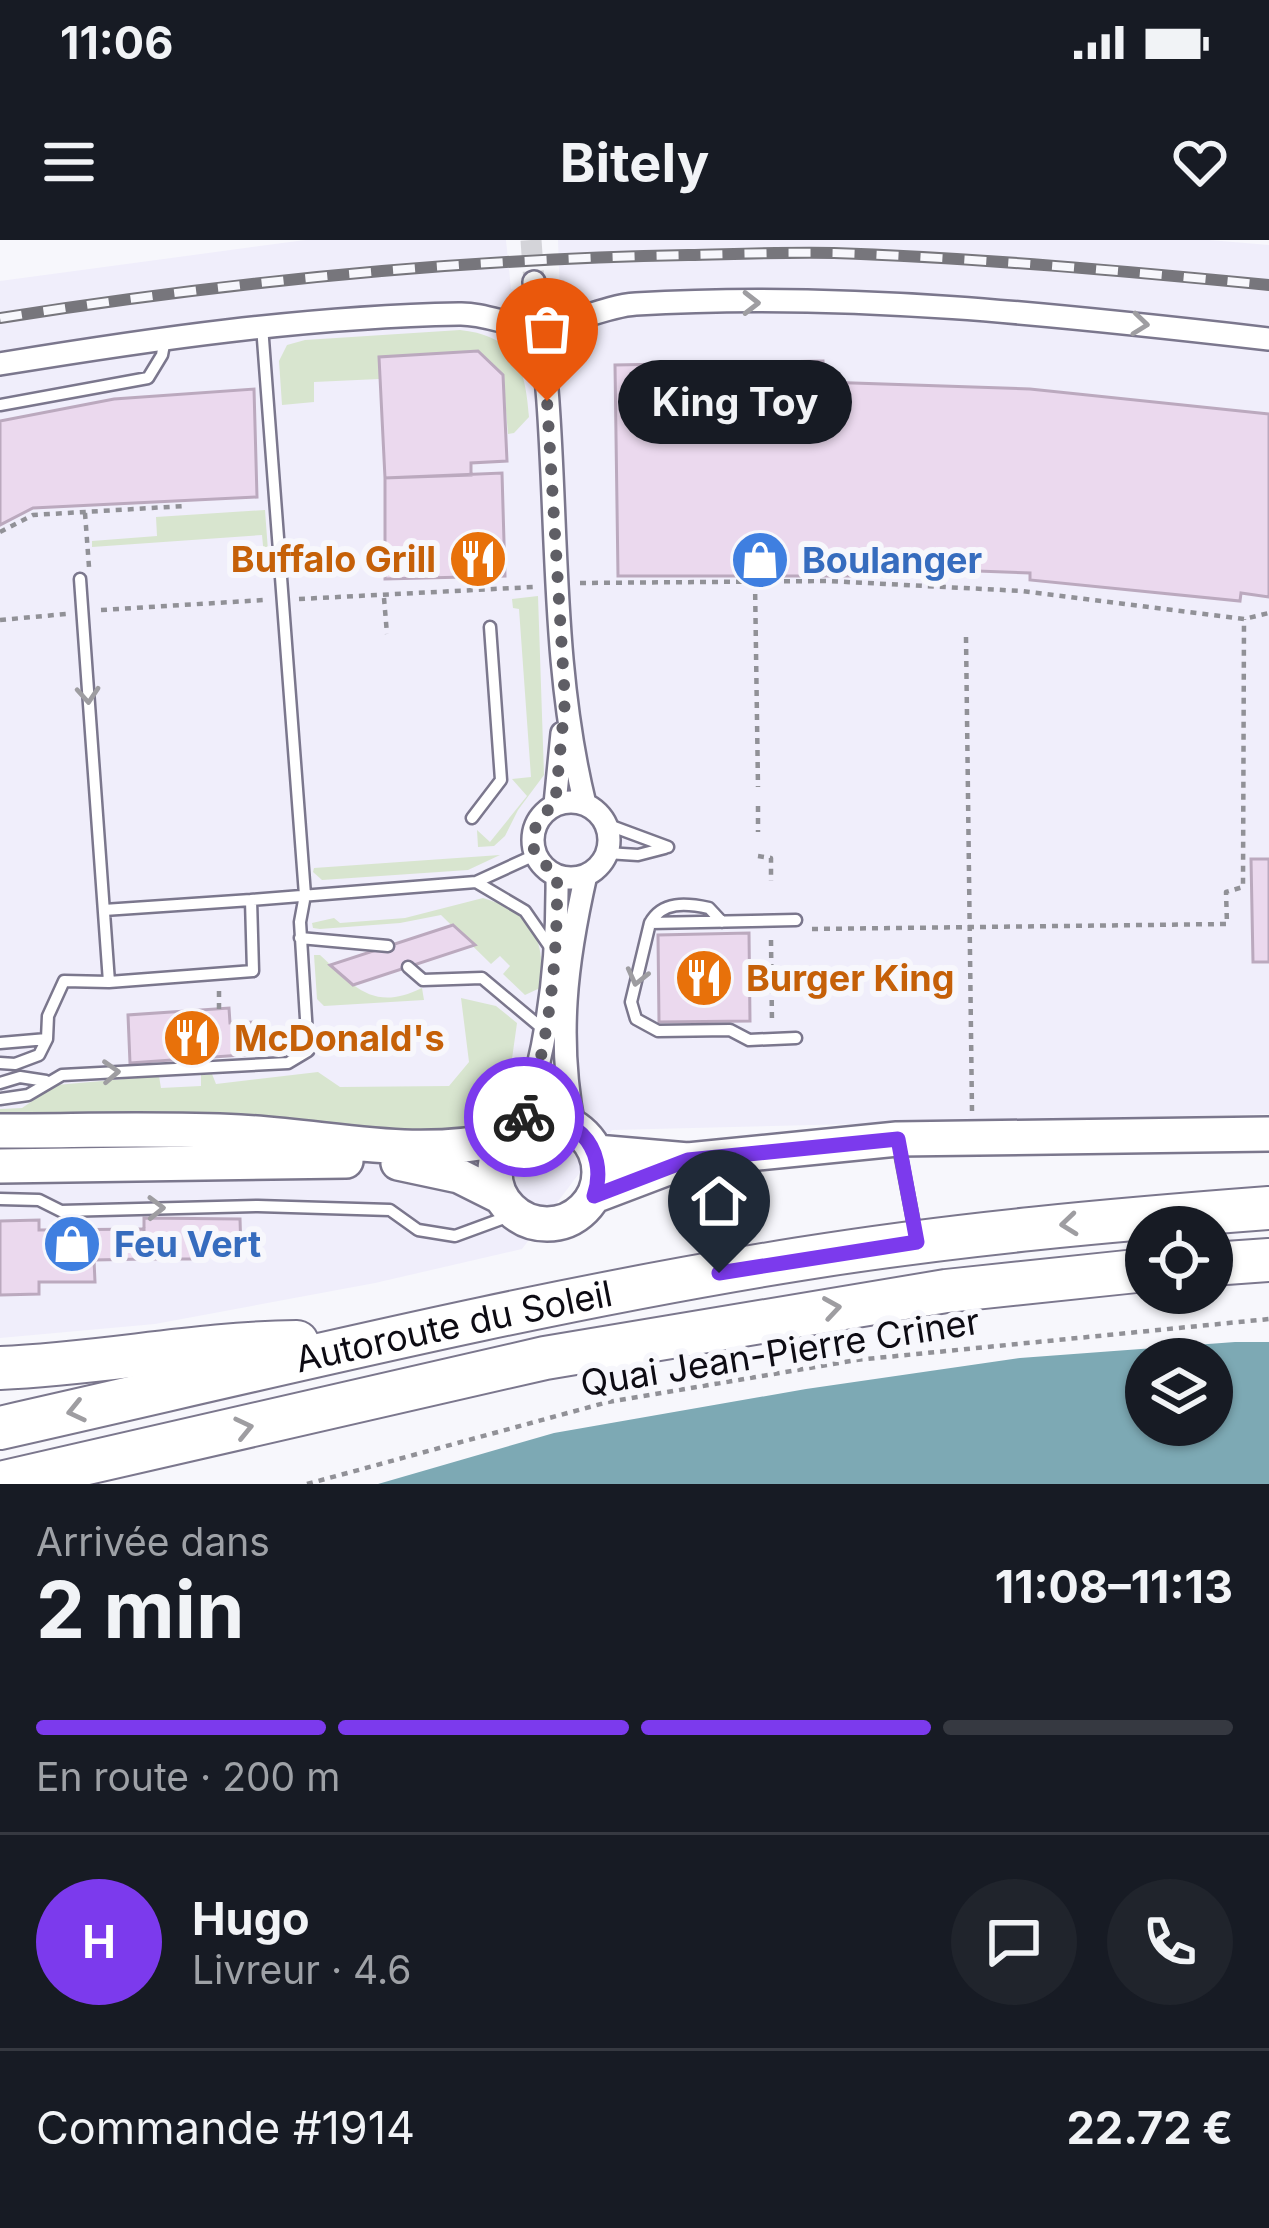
<!DOCTYPE html>
<html lang="fr">
<meta charset="utf-8">
<style>
body{margin:0;font-family:Inter,sans-serif;background:#20242c;color:#f1f3f6;height:100vh;display:flex;flex-direction:column;font-size:45px;white-space:nowrap}
*{box-sizing:border-box;margin:0}
p{font-size:39px;color:#9ea1a6}
.icon{flex:none;width:66px;height:66px;fill:none;stroke:currentColor;stroke-width:2;stroke-linecap:round;stroke-linejoin:round}
.map{position:relative;height:1244px;overflow:hidden}
.drawer{display:flex;flex-direction:column;background:#171b24;flex:1}
.drawer>*{flex:none}
.controls{position:absolute;left:1125px;top:966px;display:grid;gap:24px}
.controls a{display:grid;place-items:center;width:108px;height:108px;border-radius:50%;background:#171b24;box-shadow:0 3px 9px #0004;font-size:60px}
.pin{position:absolute;display:grid;place-items:center;width:102px;height:102px;color:#fff;margin:-123px -51px;border-radius:50% 50% 50% 0;rotate:-45deg;box-shadow:0 0 12px #0007}
.pin .icon{rotate:45deg}
.courier{position:absolute;display:grid;place-items:center;width:120px;height:120px;margin:-60px;border:9px solid #7c3aed;border-radius:50%;background:#fff;color:#222;box-shadow:0 3px 15px #0007}
.bubble{position:absolute;height:84px;border-radius:42px;background:#171b24;box-shadow:0 3px 9px #0004;font-size:39px;font-weight:700;line-height:84px;text-align:center}
.overview em{font-style:normal;font-weight:700}
.overview div{display:flex;flex-direction:column-reverse}
.overview{display:flex;align-items:center;justify-content:space-between;height:204px;padding:0 36px}
h1{font-size:78px;font-weight:700;line-height:90px}
.bar{display:grid;grid-template-columns:repeat(4,1fr);gap:18px 12px;align-content:center;height:144px;padding:0 36px}
.bar i{height:15px;border-radius:9px;background:#363941}
.bar .current{background:#7c3aed}
.bar p{grid-column:span 4}
.line{display:flex;align-items:center;gap:30px;padding:0 36px;border-top:3px solid #363941}
.line div{flex:1}
.round{display:grid;place-items:center;flex:none;width:126px;height:126px;border-radius:63px;background:#20242c}
.status{display:flex;justify-content:space-between;align-items:center;height:84px;padding:0 60px;background:#171b24;direction:ltr}
.status svg{height:33px;fill:currentColor}
header{display:flex;justify-content:space-between;align-items:center;height:156px;padding:0 36px;background:#171b24;font-size:54px;font-weight:700}
.map>svg:first-child{display:block}
</style>
<div class="status"><b>11:06</b><svg viewBox="0 0 49 12"><path d="M0 12V9h3v3zM5 12V6h3v6zM10 12V3h3v9zM15 12V0h3v12zM26 1h20v11H26zM47 4h2v5h-2z"/></svg></div>
<header><svg class="icon" aria-label="menu" viewBox="0 0 24 24"><path d="M4 6h16M4 12h16M4 18h16"/></svg>Bitely<svg class="icon" aria-label="heart" viewBox="0 0 24 24"><path d="M12 20l-8-8c-3-5 5-10 8-4 3-6 11-1 8 4z"/></svg></header>
<div class="map">
<svg width="1269" height="1244" viewBox="0 0 1269 1244">
<rect width="100%" height="100%" fill="#f7f7fc"/>
<!-- built -->
<path fill="#f0eefb" d="M305,0h201l5,49 49,8 -2,-57h651l60,5v869l-657,16 -90,119 -147,34 -220,41 -155,14v-1057z"/>
<!-- green -->
<path fill="#d8e5cf" d="M460,90c57,6 65,38 69,87l-15,16 -6,1 -5,-59 -25,-24 -98,6 -1,22 -65,3v20l-32,3 -3,-44 8,-16 18,-5z
M265,270l3,41 -4,5 -2,-21 -170,12v-6l65,-5 -1,-19z
M538,356l6,179 -26,35 -13,26 -11,10 -16,1 -1,-17 13,12 37,-46 -15,-17 19,-2 -12,-168 -6,-1 -1,-9z
M500,615l-32,15 -146,10 -9,-8 1,-4z
M483,658c48,14 64,41 57,90l-15,7 -22,-21 7,-8 -10,-10 -9,8 -50,-49 -41,8 -80,6 -7,-1 -1,-5 22,-5 6,5 65,-5z
M314,715h6c35,32 53,57 102,33l2,12 -100,6 -7,-7z
M461,758l35,8 21,17 -7,50 9,16c-13,25 -28,38 -56,45l-463,-19v-6l22,-1 34,-23 103,-9 2,12 40,-2v-11l11,-1 4,10 102,-12 22,15 109,-1 20,-24z"/>
<!-- water -->
<path fill="#7da9b4" fill-rule="evenodd" d="M1235,1102h34v142h-891l176,-51 252,-44 214,-31zM1146,1119h66v66h-66z"/>
<!-- building -->
<path fill="#ebd9ee" stroke="#bba9be" stroke-width="3" d="M478,111l25,24 4,86 -36,2v12l-86,3 -6,-121z
M823,121l1,21 206,7 239,25v183l-28,-4 -1,8 -210,-21v-7l-134,-5v8h-278l-3,-211z
M254,149l3,108 -224,11 -33,17v-104l114,-22z
M502,233l3,103 -120,3v-101z
M1251,619h18v103h-16z
M453,685l22,20 -122,40 -23,-20z
M749,693l1,88 -91,1 -1,-87z
M229,768l1,15 24,-1 2,32 -126,9 -2,-48z
M144,978l96,1 1,32h-39v8h-58z
M39,980v10l105,-1v30l-50,1 1,22h-56v12l-39,1v-74z"/>
<g fill="none" stroke-linecap="round" stroke-linejoin="round">
<!-- minor-tunnel -->
<path stroke="#d4d4d9" stroke-width="21" stroke-dasharray="21 10" stroke-linecap="butt" d="M531,0l3,42"/>
<defs>
<path id="service" d="M0,165l148,-27 14,-23 3,-16
M80,339l29,403
M472,578l29,-38 -11,-153
M606,584l62,23
M607,613l31,2 27,-7
M476,642l49,29 27,39
M251,660l225,-18 59,-27
M650,683c12,-22 36,-20 59,-15l13,14
M300,698l88,8
M408,727l15,13 59,-2 61,51
M796,798l-47,2 -19,-10 -72,1 -22,-12 -5,-17 19,-79 146,-3
M0,803l47,-4
M0,823l15,1 24,-9 8,-16 1,-23 16,-35 45,1 144,-11 -2,-71 -147,10
M0,843l20,-6 26,4
M0,859l28,-4 34,-20 226,-12 20,-12 -8,-129 5,-27 -43,-569
M898,902l17,88
M0,959l39,1 22,11 197,-5 132,4 28,20 37,6 60,-22"/>
<path id="minor" d="M534,42c30,173 9,352 51,522
M0,124c152,-25 305,-47 459,-50 27,-1 54,14 81,13 25,0 63,-21 96,-23 210,-13 424,11 633,35
M533 600a38 38 0 1 1 76 0a38 38 0 1 1-76 0Z
M555,564l7,-71
M521,886c27,-79 37,-167 36,-250
M574,887c-17,-90 -8,-164 12,-252"/>
<path id="secondary" d="M495 932a52 52 0 1 1 104 0a52 52 0 1 1-104 0Z
M0,891c80,0 161,-3 240,1 96,5 170,28 267,6
M596,912l92,8 209,-21 372,-5
M398,923l61,13 42,21
M0,926l346,-5
M594,956l87,-33"/>
<g id="motorway">
<path d="M1212,1024l57,-4"/>
<path d="M0,1128c100,-4 198,-25 297,-26"/>
<path id="s1" d="M0,1188c266,-60 530,-126 800,-169 155,-25 312,-39 469,-51"/>
<path d="M0,1243l545,-125 401,-67 200,-21"/>
</g>
</defs>
<!-- service casing -->
<use href="#service" stroke="#7b778d" stroke-width="15"/>
<!-- minor casing -->
<use href="#minor" stroke="#7b778d" stroke-width="26"/>
<!-- secondary casing -->
<use href="#secondary" stroke="#7b778d" stroke-width="38"/>
<!-- motorway casing -->
<use href="#motorway" stroke="#7b778d" stroke-width="46"/>
<!-- path -->
<path stroke="#919197" stroke-width="4.5" stroke-dasharray="6 6" stroke-linecap="butt" d="M85,273l4,54
M0,292l33,-17 152,-9
M755,342l3,205
M580,343l248,-2 194,10 222,28 25,-6
M384,358l3,36
M299,359l234,-12
M101,370l163,-10
M0,380l66,-6
M966,397l6,474
M758,566v26
M758,616l13,2v23
M812,689l415,-5 -1,-32 17,-5 1,-268
M771,700l1,84
M219,751v18
M307,1244l301,-82 248,-42 413,-41"/>
<!-- service -->
<use href="#service" stroke="#fff" stroke-width="10"/>
<!-- minor -->
<use href="#minor" stroke="#fff" stroke-width="21"/>
<!-- secondary -->
<use href="#secondary" stroke="#fff" stroke-width="33"/>
<!-- motorway -->
<use href="#motorway" stroke="#fff" stroke-width="42"/>
<defs>
<path id="rail" d="M0,78c228,-36 457,-59 688,-63 48,-1 97,-3 146,-2 145,5 290,18 435,32"/>
</defs>
<!-- rail casing -->
<use href="#rail" stroke="#77767c" stroke-width="12"/>
<!-- rail -->
<use href="#rail" stroke="#f7f7fc" stroke-width="8" stroke-dasharray="22" stroke-linecap="butt"/>
</g>
<!-- one-way arrows -->
<defs><path id="oneway-chevron" d="M-2-3.5L2.5 0L-2 3.5" fill="none" stroke-width="1.6" stroke-linecap="round" stroke-linejoin="round" transform="scale(3)"/></defs>
<g stroke="#9e9da1">
<use href="#oneway-chevron" transform="translate(751 63)"/>
<use href="#oneway-chevron" transform="translate(1140 84) rotate(6)"/>
<use href="#oneway-chevron" transform="translate(88 455) rotate(86)"/>
<use href="#oneway-chevron" transform="translate(637 737) rotate(104)"/>
<use href="#oneway-chevron" transform="translate(111 832) rotate(-3)"/>
<use href="#oneway-chevron" transform="translate(156 968) rotate(-1)"/>
<use href="#oneway-chevron" transform="translate(1069 984) rotate(174)"/>
<use href="#oneway-chevron" transform="translate(832 1068) rotate(-9)"/>
<use href="#oneway-chevron" transform="translate(76 1171) rotate(167)"/>
<use href="#oneway-chevron" transform="translate(244 1188) rotate(-13)"/>
</g>
<g fill="none" stroke-linecap="round" stroke-linejoin="round">
<!-- done -->
<path stroke="#5f5e65" stroke-width="12" stroke-dasharray="0 21.6" d="M524,877c26,-73 34,-163 33,-241l-22,-21c-5,-22 1,-38 20,-50l10,-104 -18,-300"/>
<!-- route -->
<path stroke="#7c3aed" stroke-width="15" d="M524,877l-3,9c48,-23 90,22 73,70l94,-36 210,-21 19,103 -198,31"/>
</g>
<!-- icons -->
<defs>
<symbol id="restaurant-disc" viewBox="-11 -11 22 22"><circle r="9.5" fill="#e8710a" stroke="#f7f7fc"/><path d="M-5-6h1v4h1v-4h1v4h1v-4h1v5L-1.5 .5V6h-2V.5L-5-1ZM5-6V6H3V1.5H1.5Q1.5-4 5-6Z" fill="#fff"/></symbol>
<symbol id="shop-disc" viewBox="-11 -11 22 22"><circle r="9.5" fill="#3f7fe0" stroke="#f7f7fc"/><path d="M-5-2.5h2.3a2.7 3.5 0 0 1 5.4 0H5L5.5 6h-11ZM-1.5-2.5h3a1.5 2.3 0 0 0-3 0Z" fill="#fff"/></symbol>
</defs>
<g fill-rule="evenodd">
<use href="#restaurant-disc" x="445" y="286" width="66" height="66"/>
<use href="#shop-disc" x="727" y="287" width="66" height="66"/>
<use href="#restaurant-disc" x="671" y="705" width="66" height="66"/>
<use href="#restaurant-disc" x="159" y="765" width="66" height="66"/>
<use href="#shop-disc" x="39" y="971" width="66" height="66"/>
</g>
<g text-anchor="middle" stroke-width="12" stroke-linejoin="round" paint-order="stroke">
<!-- food labels -->
<g font-size="36" font-weight="bold" fill="#c56008" stroke="#f7f7fc" text-anchor="start">
<text x="436" y="332" text-anchor="end">Buffalo Grill</text>
<text x="746" y="751">Burger King</text>
<text x="234" y="811">McDonald's</text>
</g>
<!-- shop labels -->
<g font-size="36" font-weight="bold" fill="#366cbe" stroke="#f7f7fc" text-anchor="start">
<text x="802" y="333">Boulanger</text>
<text x="114" y="1017">Feu Vert</text>
</g>
<!-- street labels -->
<g font-size="36" fill="#0d0b13" stroke="#f7f7fc">
<text dy="13" stroke="none"><textPath href="#s1" startOffset="465">Autoroute du Soleil</textPath></text>
<text transform="translate(780 1112) rotate(-9)" y="13">Quai Jean-Pierre Criner</text>
</g>
</g>
</svg>
<div class="controls">
<a><svg class="icon" aria-label="locate" viewBox="0 0 24 24"><circle cx="12" cy="12" r="6"/><path d="M12 2v4M12 18v4M2 12h4M18 12h4"/></svg></a>
<a><svg class="icon" aria-label="layers" viewBox="0 0 24 24"><path d="M12 4l9 5-9 5-9-5zM3 14l9 5 9-5"/></svg></a>
</div>
<div class="pin" style="left:547px;top:161px;background:#ea580c"><svg class="icon" aria-label="bag" viewBox="0 0 24 24"><path d="M5 8h14l-1 12H6zM9 8a3 3 0 0 1 6 0"/></svg></div>
<div class="pin" style="left:719px;top:1033px;background:#1f2937"><svg class="icon" aria-label="home" viewBox="0 0 24 24"><path d="M3 11l9-7 9 7M6 9v11h12V9"/></svg></div>
<div class="courier" style="left:524px;top:877px"><svg class="icon" aria-label="bike" viewBox="0 0 24 24"><circle cx="6" cy="16" r="4"/><circle cx="18" cy="16" r="4"/><path d="M6 16l4-8h5l3 8M10 8l3 8H6M13 5h3"/></svg></div>
<div class="bubble" style="left:618px;top:120px;width:234px">King Toy</div>
</div>
<section class="drawer">
<div class="overview"><div><h1>2 min</h1><p>Arrivée dans</p></div><em>11:08–11:13</em></div>
<div class="bar"><i class="current"></i><i class="current"></i><i class="current"></i><i></i><p>En route · 200 m</p></div>
<div class="line" style="height:216px"><b class="round" style="background:#7c3aed;color:#fff">H</b><div><b>Hugo</b><p>Livreur · 4.6</p></div><a class="round"><svg class="icon" aria-label="chat" viewBox="0 0 24 24"><path d="M4 5h16v11H9l-5 4z"/></svg></a><a class="round"><svg class="icon" aria-label="phone" viewBox="0 0 24 24"><path d="M5 4h4l2 5-3 2q2 4 5 5l2-3 5 2v4C11 20 4 13 5 4z"/></svg></a></div>
<div class="line" style="height:156px"><div>Commande #1914</div><b>22.72 €</b></div>
</section>
